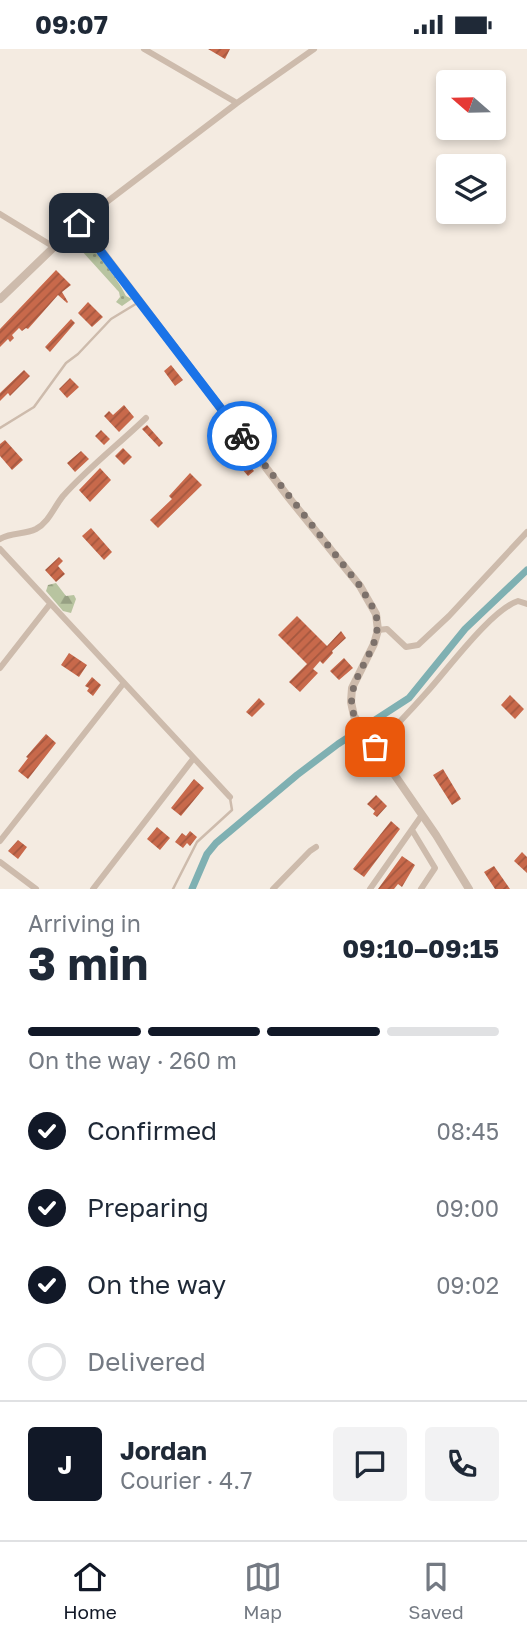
<!DOCTYPE html>
<meta charset="utf-8">
<style>
body{margin:0;font-family:"Golos Text",sans-serif;background:#f2f2f3;color:#1f2937;height:100vh;display:flex;flex-direction:column;font-size:26px;white-space:nowrap}
*{box-sizing:border-box;margin:0}
p{font-size:23px;color:#747a83}
.icon{flex:none;width:38px;height:38px;fill:none;stroke:currentColor;stroke-width:2;stroke-linecap:round;stroke-linejoin:round}
.map{position:relative;height:840px;overflow:hidden}
.sheet{display:flex;flex-direction:column;background:#fff;flex:1}
.sheet>*{flex:none}
.needle{width:46px;rotate:290deg}
.fabs{position:absolute;left:436px;top:21px;display:grid;gap:14px}
.fabs a{display:grid;place-items:center;width:70px;height:70px;border-radius:7px;background:#fff;box-shadow:0 4px 10px #0003;font-size:35px}
.pin{position:absolute;display:grid;place-items:center;width:60px;height:60px;color:#fff;margin:-30px;border-radius:14px;box-shadow:0 4px 10px #0006}
.courier{position:absolute;display:grid;place-items:center;width:70px;height:70px;margin:-35px;border:5px solid #1a73e8;border-radius:50%;background:#fff;color:#222;box-shadow:0 2px 9px #0007}
.headline em{font-style:normal;font-weight:700}
.headline div{display:flex;flex-direction:column-reverse}
.headline{display:flex;align-items:center;justify-content:space-between;height:119px;padding:0 28px}
h1{font-size:46px;font-weight:700;line-height:52px}
.bar{display:grid;grid-template-columns:repeat(4,1fr);gap:10px 7px;align-content:center;height:84px;padding:0 28px}
.bar i{height:9px;border-radius:5px;background:#e0e1e3}
.bar .selected{background:#111827}
.bar p{grid-column:span 4}
.line{display:flex;align-items:center;gap:18px;padding:0 28px;border-top:2px solid #e0e1e3}
.line div{flex:1}
.round{display:grid;place-items:center;flex:none;width:74px;height:74px;border-radius:7px;background:#f2f2f3}
ol{padding:0 28px;list-style:none}
li{display:flex;align-items:center;gap:21px;height:77px}
li p{margin-inline-start:auto}
li .icon{padding:7px;border-radius:50%;background:#111827;color:#fff;stroke-width:4}
li:last-child{color:#747a83}
li i{width:38px;height:38px;border:4px solid #e0e1e3;border-radius:50%}
.status{display:flex;justify-content:space-between;align-items:center;height:49px;padding:0 35px;background:#fff;direction:ltr}
.status svg{height:19px;fill:currentColor}
.dock{display:flex;justify-content:space-around;align-items:center;height:98px;border-top:2px solid #e0e1e3;background:#fff;font-size:19px;color:#747a83}
.dock a{display:grid;justify-items:center;gap:4px}
.dock .selected{color:#111827}
.map>svg:first-child{display:block}
</style>
<div class="status"><b>09:07</b><svg viewBox="0 0 49 12"><path d="M0 12V9h3v3zM5 12V6h3v6zM10 12V3h3v9zM15 12V0h3v12zM26 1h20v11H26zM47 4h2v5h-2z"/></svg></div>
<div class="map">
<svg width="527" height="840" viewBox="0 0 527 840">
<defs>
<pattern id="grass-dots" width="8" height="8" patternUnits="userSpaceOnUse" patternTransform="scale(1.75)"><rect width="8" height="8" fill="#b8c4a0"/><path d="M2 2h.1M6 6h.1" fill="none" stroke="#97a083" stroke-width="1.8" stroke-linecap="round"/></pattern>
<pattern id="forest-firs" width="22" height="20" patternUnits="userSpaceOnUse" patternTransform="scale(1.75)"><rect width="22" height="20" fill="#b8c4a0"/><path d="M5 1l3.5 6h-7zM16 11l3.5 6h-7z" fill="#97a083"/></pattern>
<pattern id="building-hatch" width="6" height="6" patternUnits="userSpaceOnUse" patternTransform="scale(1.75)"><rect width="6" height="6" fill="#c8694b"/><path d="M-1 1l2-2M0 6l6-6M5 7l2-2" fill="none" stroke="#a4573f"/></pattern>
</defs>
<rect width="100%" height="100%" fill="#f4ebe1"/>
<!-- grass -->
<path fill="url(#grass-dots)" d="M81,190c11,5 40,45 45,57l6,3 -10,7 -6,-4 4,-5 -1,-5 -38,-42 -2,-5z"/>
<!-- forest -->
<path fill="url(#forest-firs)" d="M56,534l10,13 8,-1 2,4 -5,14 -8,-2 -17,-20 2,-6z"/>
<g fill="none" stroke-linecap="round" stroke-linejoin="round">
<!-- canal -->
<path stroke="#7fb0b2" stroke-width="7" d="M192,840l15,-35 9,-11 81,-68 41,-31 71,-46 56,-69 62,-59"/>
</g>
<!-- building -->
<path fill="url(#building-hatch)" d="M208,0h22l-5,10z
M56,221l15,15 -9,7 6,10 -1,1 -9,-8 -30,34 -2,-1 -4,3 -3,-3 -7,7 2,3 -4,4 -2,-3 -8,8v-18z
M88,253l15,15 -11,10 -14,-14z
M71,270l4,4 -25,29 -5,-5z
M171,316l12,15 -8,6 -11,-15z
M24,321l6,6 -20,20 -2,-3 -8,8v-8z
M70,329l9,9 -12,11 -8,-9z
M124,356l10,12 -15,15 -15,-16 5,-5 4,4z
M147,376l16,18 -4,4 -17,-18z
M101,381l9,9 -6,6 -9,-9z
M5,391l18,20 -11,10 -12,-14v-12z
M123,399l9,9 -8,8 -9,-9z
M81,402l8,8 -14,13 -8,-9z
M242,407l12,15 -6,5 -12,-14z
M100,419l11,12 -21,22 -11,-12z
M190,424l12,12 -44,43 -8,-8 22,-21 -3,-3z
M91,479l21,24 -8,8 -22,-24z
M59,508l4,4 -5,5 7,8 -9,8 -11,-12z
M297,567l30,30 14,-15 5,7 -14,13 1,2 -10,11 -3,-3 -7,8 5,4 -18,19 -11,-10 18,-18 -29,-29z
M69,604l18,12 -8,12 -18,-12z
M344,609l9,10 -14,12 -9,-9z
M92,628l9,8 -8,11 -6,-5 2,-3 -4,-2z
M510,646l14,14 -9,10 -14,-14z
M259,649l6,6 -13,13 -6,-5z
M46,685l10,9 -28,36 -10,-8 10,-13 -2,-1z
M443,720l18,30 -9,6 -19,-30z
M194,730l10,9 -23,28 -10,-8z
M376,746l11,11 -10,11 -4,-3 2,-3 -8,-7z
M391,772l9,8 -36,48 -11,-8z
M157,778l13,11 -10,12 -13,-11z
M190,782l7,6 -7,9 -3,-3 -4,5 -8,-6 7,-9 4,3z
M18,791l9,7 -9,12 -10,-8z
M522,803l5,5v16l-13,-12z
M402,807l13,9 -13,22 -4,-3 -4,5h-16z
M494,817l16,23h-15l-11,-17z"/>
<g fill="none" stroke-linecap="round" stroke-linejoin="round">
<!-- service -->
<path stroke="#cdbbac" stroke-width="2.5" d="M0,379l34,-21 32,-44 12,-9 33,-35 28,-17
M173,840l24,-47 35,-32 -2,-12"/>
<!-- minor -->
<path stroke="#cdbbac" stroke-width="6" d="M144,0l93,54
M0,165l54,33
M79,174l158,-120 77,-54
M0,490c11,-7 24,-4 36,-10 13,-7 18,-22 27,-33 25,-28 56,-52 83,-78
M0,500l230,248
M378,581l9,-1 19,18 12,-2 31,-29 78,-84
M0,619l50,-64
M375,698c18,-18 36,-37 52,-55 21,-23 64,-82 91,-91l9,3
M412,781l23,38 -14,21
M0,792l123,-157
M0,813l36,27
M93,840l100,-130
M273,840l37,-38 6,-4
M370,840l52,-74"/>
<!-- tertiary -->
<path stroke="#cdbbac" stroke-width="8" d="M0,250l79,-76 12,14 198,261 71,88 16,28 2,16 -4,14 -22,44 -1,14 3,14 82,119 33,54"/>
</g>
<g fill="none" stroke-linecap="round" stroke-linejoin="round">
<!-- done -->
<path stroke="#7c716b" stroke-width="7" stroke-dasharray="0 12.6" d="M242,387l118,150c5,9 13,20 16,29 9,37 -35,63 -22,100 3,11 14,22 21,32"/>
<!-- route -->
<path stroke="#1a73e8" stroke-width="9" d="M79,174l163,213"/>
</g>
</svg>
<div class="fabs">
<a><svg class="needle" viewBox="-14 -14 28 28"><path d="M0-13l5 13h-10z" fill="#e53935"/><path d="M0 13l5-13h-10z" fill="#747a83"/></svg></a>
<a><svg class="icon" aria-label="layers" viewBox="0 0 24 24"><path d="M12 4l9 5-9 5-9-5zM3 14l9 5 9-5"/></svg></a>
</div>
<div class="pin" style="left:375px;top:698px;background:#ea580c"><svg class="icon" aria-label="bag" viewBox="0 0 24 24"><path d="M5 8h14l-1 12H6zM9 8a3 3 0 0 1 6 0"/></svg></div>
<div class="pin" style="left:79px;top:174px;background:#1f2937"><svg class="icon" aria-label="home" viewBox="0 0 24 24"><path d="M3 11l9-7 9 7M6 9v11h12V9"/></svg></div>
<div class="courier" style="left:242px;top:387px"><svg class="icon" aria-label="bike" viewBox="0 0 24 24"><circle cx="6" cy="16" r="4"/><circle cx="18" cy="16" r="4"/><path d="M6 16l4-8h5l3 8M10 8l3 8H6M13 5h3"/></svg></div>
</div>
<section class="sheet">
<div class="headline"><div><h1>3 min</h1><p>Arriving in</p></div><em>09:10–09:15</em></div>
<div class="bar"><i class="selected"></i><i class="selected"></i><i class="selected"></i><i></i><p>On the way · 260 m</p></div>
<ol>
<li><svg class="icon" aria-label="check" viewBox="0 0 24 24"><path d="M5 12l5 5 9-10"/></svg>Confirmed<p>08:45</p></li>
<li><svg class="icon" aria-label="check" viewBox="0 0 24 24"><path d="M5 12l5 5 9-10"/></svg>Preparing<p>09:00</p></li>
<li><svg class="icon" aria-label="check" viewBox="0 0 24 24"><path d="M5 12l5 5 9-10"/></svg>On the way<p>09:02</p></li>
<li><i></i>Delivered</li>
</ol>
<div class="line" style="height:126px"><b class="round" style="background:#111827;color:#fff">J</b><div><b>Jordan</b><p>Courier · 4.7</p></div><a class="round"><svg class="icon" aria-label="chat" viewBox="0 0 24 24"><path d="M4 5h16v11H9l-5 4z"/></svg></a><a class="round"><svg class="icon" aria-label="phone" viewBox="0 0 24 24"><path d="M5 4h4l2 5-3 2q2 4 5 5l2-3 5 2v4C11 20 4 13 5 4z"/></svg></a></div>
</section>
<nav class="dock">
<a class="selected"><svg class="icon" aria-label="home" viewBox="0 0 24 24"><path d="M3 11l9-7 9 7M6 9v11h12V9"/></svg>Home</a>
<a><svg class="icon" aria-label="map" viewBox="0 0 24 24"><path d="M3 6l6-2 6 2 6-2v14l-6 2-6-2-6 2zM9 4v14M15 6v14"/></svg>Map</a>
<a><svg class="icon" aria-label="saved" viewBox="0 0 24 24"><path d="M7 4h10v16l-5-4-5 4z"/></svg>Saved</a>
</nav>
